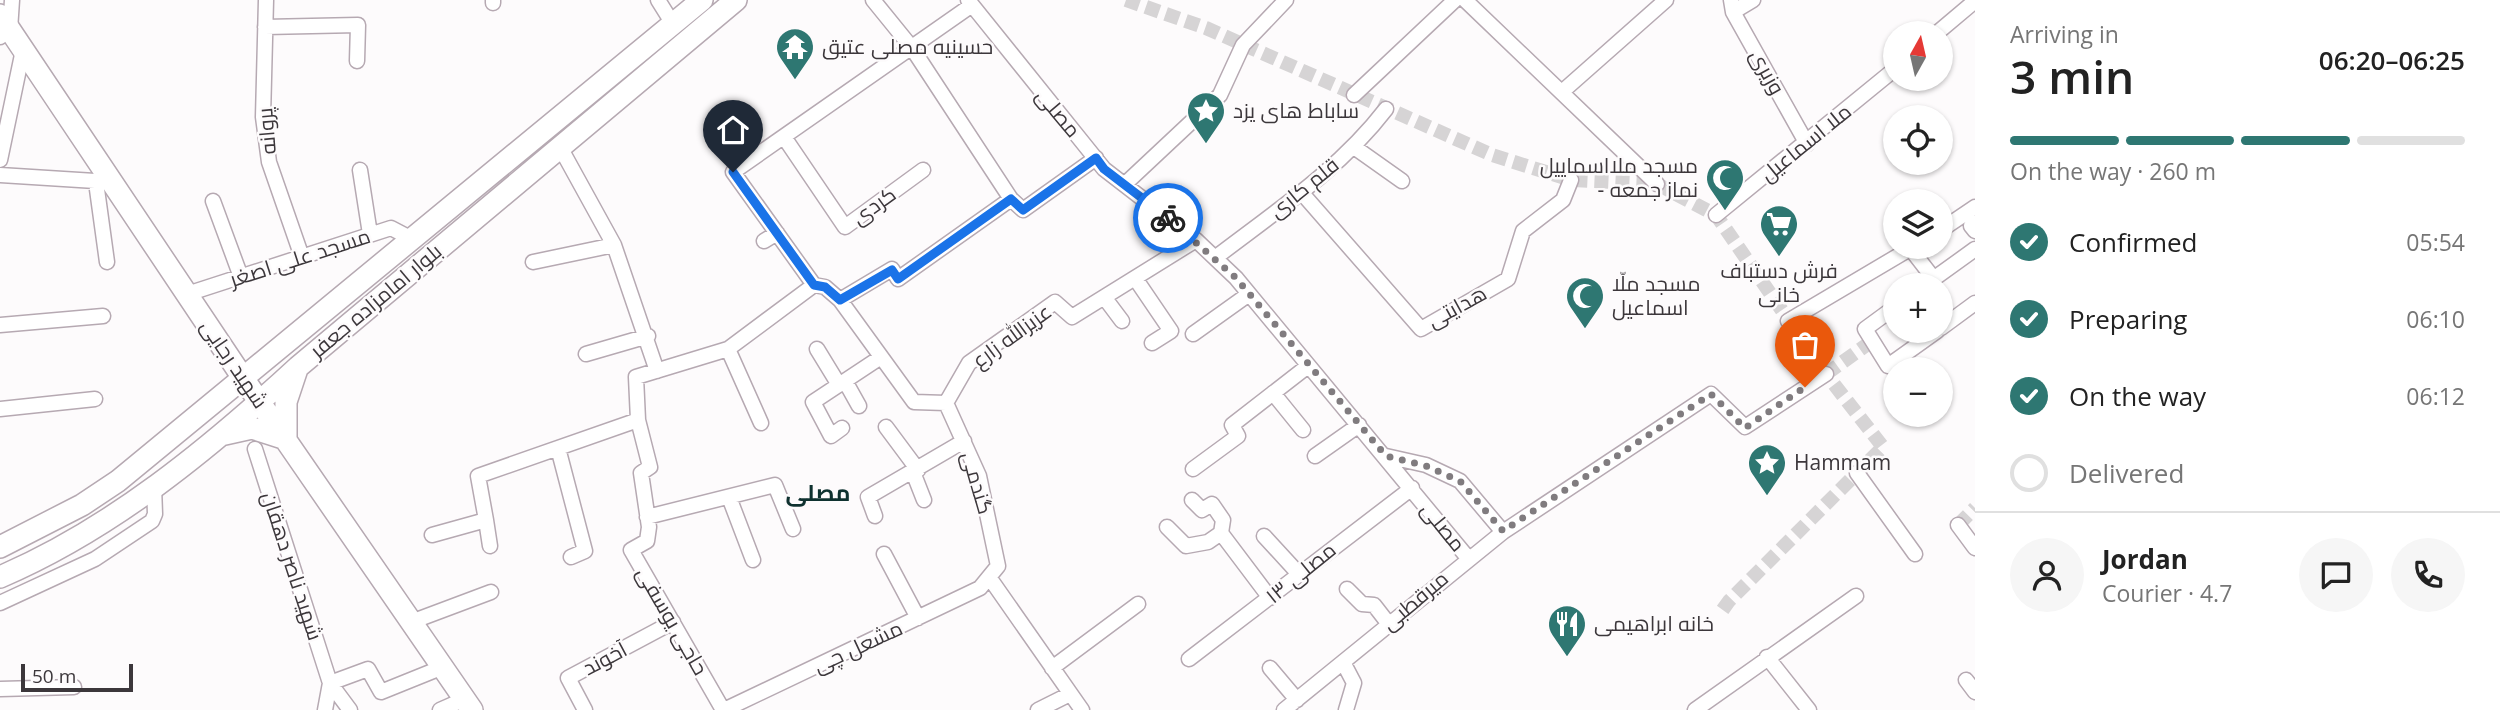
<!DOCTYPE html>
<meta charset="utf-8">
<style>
body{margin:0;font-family:"Open Sans",Cairo,sans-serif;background:#f6f6f6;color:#222;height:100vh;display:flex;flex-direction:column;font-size:26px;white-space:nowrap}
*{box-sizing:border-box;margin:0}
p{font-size:23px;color:#767676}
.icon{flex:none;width:38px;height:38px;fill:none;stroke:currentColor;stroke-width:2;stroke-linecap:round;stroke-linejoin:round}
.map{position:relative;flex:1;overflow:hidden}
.details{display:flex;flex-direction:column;background:#fff;width:525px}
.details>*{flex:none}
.needle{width:46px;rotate:8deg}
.controls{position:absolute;left:1883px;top:21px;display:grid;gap:14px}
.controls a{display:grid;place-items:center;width:70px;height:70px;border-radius:50%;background:#fff;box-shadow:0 2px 5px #0004;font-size:35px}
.scale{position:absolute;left:21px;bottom:18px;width:112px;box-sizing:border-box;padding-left:7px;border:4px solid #3c373b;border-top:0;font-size:19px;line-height:24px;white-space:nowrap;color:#3c373b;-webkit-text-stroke:5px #fdfbfc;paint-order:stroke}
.pin{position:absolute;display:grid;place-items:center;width:60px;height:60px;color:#fff;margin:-72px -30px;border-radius:50% 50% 50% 0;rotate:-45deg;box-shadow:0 0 7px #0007}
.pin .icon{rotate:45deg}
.courier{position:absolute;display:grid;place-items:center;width:70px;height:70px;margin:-35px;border:5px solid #1a73e8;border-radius:50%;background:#fff;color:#222;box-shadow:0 2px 9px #0007}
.headline em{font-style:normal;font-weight:600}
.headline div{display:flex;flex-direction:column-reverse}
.headline{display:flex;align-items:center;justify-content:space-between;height:119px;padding:0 35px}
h1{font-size:46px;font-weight:600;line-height:52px}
.bar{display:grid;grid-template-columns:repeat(4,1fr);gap:10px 7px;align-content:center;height:84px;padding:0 35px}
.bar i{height:9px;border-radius:5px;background:#e0e0e0}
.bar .current{background:#2e7772}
.bar p{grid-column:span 4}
.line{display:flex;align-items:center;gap:18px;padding:0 35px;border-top:2px solid #e0e0e0}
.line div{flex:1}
.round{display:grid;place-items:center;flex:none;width:74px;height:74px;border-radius:37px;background:#f6f6f6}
ol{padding:0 35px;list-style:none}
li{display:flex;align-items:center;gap:21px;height:77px}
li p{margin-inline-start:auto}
li .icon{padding:7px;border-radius:50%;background:#2e7772;color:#fff;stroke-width:4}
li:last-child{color:#767676}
li i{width:38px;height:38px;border:4px solid #e0e0e0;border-radius:50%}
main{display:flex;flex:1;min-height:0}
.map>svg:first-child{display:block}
</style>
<main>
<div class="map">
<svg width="1975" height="710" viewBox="0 0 1975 710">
<rect width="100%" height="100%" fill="#fdfbfc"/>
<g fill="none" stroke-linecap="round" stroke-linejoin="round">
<!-- street-tunnel -->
<path stroke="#d6d4d5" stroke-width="14" stroke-dasharray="14 7" stroke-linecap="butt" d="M1126,0l80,28 286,127 79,25 86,4 59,31 110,159 57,73 -154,154 -10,14
M1826,374l46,-33
M1958,525l17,-17"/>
<defs>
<path id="street" d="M266,0l-3,117 6,45 33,95
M493,0v3
M658,0l15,24
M873,0l39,48 99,151
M968,0l136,169 92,71 40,38 232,280
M1465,0l192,184
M1731,0l2,12 74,132
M1733,12l20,-12
M265,27l93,-2 -1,36
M1937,33l38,-32
M0,37l10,-7 2,-30
M1563,91l103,-91
M1354,95l101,-95
M784,137l61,90 78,-57
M560,147l54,98 43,126
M1354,147l48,34
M0,160l23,-110
M360,170l10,64
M0,175l111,7
M96,182l11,80
M1125,184l95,-89 23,-50 43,-45
M1301,192l120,137 87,-50 15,-48 40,-31 8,-20
M213,201l28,76
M1716,215l179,-146
M1975,223l-4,3 4,5
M1941,230l34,-23
M764,241l13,-8
M1910,248l24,31
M1215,258c60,-46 125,-89 171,-149
M533,262l81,-17
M1135,278l36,53 -19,12
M1925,285l50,-36
M187,294l204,-66 21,11
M1104,297l18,24
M840,300l52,-31 6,10 113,-80 12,11 73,-52
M1895,307l-30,22 23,37 49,-35
M1788,321l125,-74
M0,325l103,-9
M1941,328l34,-25
M1193,334l56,-40
M728,349l33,74
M817,349l22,36
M586,354l62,-18
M845,381l14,25
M1273,393l30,37
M946,403l-32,-1 -74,-102 -15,-13 -11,-2 -81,-113 239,-167
M946,403l23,-40 86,-61 17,15 124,-77
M0,409l95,-10
M638,420l12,47 -9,6 8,54 -2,14 -16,9 92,160
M886,427l32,43
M842,428l-11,8 -18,-34 68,-45
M558,448l27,103 -14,6
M255,449l75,234 38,-14 13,23 62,-25
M1315,456l44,-31
M1386,456l40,9 34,16 43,51
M1193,469l45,-33 -6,-11 76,-59
M913,472l11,28
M1857,473l58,81
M729,497l24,63
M1192,500l10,10 10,-6 11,16 -2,13
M875,516l-7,-19 96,-56
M647,517l128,-32 18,44
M486,520l4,26
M1958,525l17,23
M1167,527l19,19 22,-4 13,-9 49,65
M432,535l54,-15 -8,-44 160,-56 -2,-43 92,-28 86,-64
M1264,536l34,37
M884,554l34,64
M989,577l93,133
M1347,589l15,15 12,1 14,18
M0,603l95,-44 57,-38 3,-7 -1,-28
M411,622l80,-30
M1767,657l42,53
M1189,659l223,-171
M1343,662l11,21 -8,27
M1052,668l86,-64
M1270,668l27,32
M1966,680l9,12
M0,689l74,-2
M325,710l5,-27 20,27
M440,710l25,-11
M585,710l-17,-32 105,-56
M724,710l256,-122 18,-22 -19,-90 -33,-73
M1038,710l32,-16
M1284,710l219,-178 208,-138 34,33 81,-53
M1695,710l161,-114"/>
<path id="secondary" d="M0,15l243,363 229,332
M225,434l27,-6 34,11v-37l11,-33
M0,547l82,-42 36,-24 584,-481
M0,577c112,-48 209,-128 298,-210l438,-367"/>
</defs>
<!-- street casing -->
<use href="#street" stroke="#b6a9b2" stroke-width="17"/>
<!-- secondary casing -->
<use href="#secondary" stroke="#b6a9b2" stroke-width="24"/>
<!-- street -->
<use href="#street" stroke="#fff" stroke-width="14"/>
<!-- secondary -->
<use href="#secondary" stroke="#fff" stroke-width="21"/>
</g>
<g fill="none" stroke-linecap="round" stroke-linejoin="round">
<!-- done -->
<path stroke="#807c7f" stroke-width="7" stroke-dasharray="0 12.6" d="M1168,218l68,60 150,178 40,10 34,15 43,50 208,-137 34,34 60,-41"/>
<!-- route -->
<path stroke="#1a73e8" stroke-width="9" d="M733,172l81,113 11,2 15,13 52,-30 6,9 113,-80 12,11 73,-52 8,11 64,49"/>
</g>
<!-- icons -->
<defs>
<symbol id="temple-pin" viewBox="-11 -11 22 30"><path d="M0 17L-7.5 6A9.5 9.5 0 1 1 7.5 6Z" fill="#2e7772" stroke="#fdfbfc"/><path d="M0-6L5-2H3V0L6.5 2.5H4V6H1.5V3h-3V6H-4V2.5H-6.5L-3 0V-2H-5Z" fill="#fff"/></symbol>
<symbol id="sight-pin" viewBox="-11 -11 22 30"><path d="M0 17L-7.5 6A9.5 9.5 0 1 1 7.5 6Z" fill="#2e7772" stroke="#fdfbfc"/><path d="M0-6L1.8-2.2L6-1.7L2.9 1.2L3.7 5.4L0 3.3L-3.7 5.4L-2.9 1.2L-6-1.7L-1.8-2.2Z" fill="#fff"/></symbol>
<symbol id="mosque-pin" viewBox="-11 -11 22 30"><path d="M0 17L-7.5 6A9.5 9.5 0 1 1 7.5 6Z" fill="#2e7772" stroke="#fdfbfc"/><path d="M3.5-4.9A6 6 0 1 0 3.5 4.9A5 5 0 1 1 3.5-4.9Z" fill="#fff"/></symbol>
<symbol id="supermarket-pin" viewBox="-11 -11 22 30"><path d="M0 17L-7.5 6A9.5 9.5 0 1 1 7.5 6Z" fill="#2e7772" stroke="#fdfbfc"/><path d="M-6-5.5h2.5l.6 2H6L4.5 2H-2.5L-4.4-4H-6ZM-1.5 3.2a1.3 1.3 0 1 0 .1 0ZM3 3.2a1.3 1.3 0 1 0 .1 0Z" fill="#fff"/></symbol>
<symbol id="restaurant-pin" viewBox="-11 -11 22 30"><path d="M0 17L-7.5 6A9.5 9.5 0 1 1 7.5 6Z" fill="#2e7772" stroke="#fdfbfc"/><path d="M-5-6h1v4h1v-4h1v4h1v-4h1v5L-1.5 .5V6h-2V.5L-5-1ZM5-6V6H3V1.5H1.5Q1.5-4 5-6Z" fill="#fff"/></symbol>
</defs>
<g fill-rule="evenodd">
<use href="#temple-pin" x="773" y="25" width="44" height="60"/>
<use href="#sight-pin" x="1184" y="89" width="44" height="60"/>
<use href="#mosque-pin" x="1703" y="156" width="44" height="60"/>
<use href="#supermarket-pin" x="1757" y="202" width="44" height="60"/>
<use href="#mosque-pin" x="1563" y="274" width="44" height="60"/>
<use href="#sight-pin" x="1745" y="441" width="44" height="60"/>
<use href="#restaurant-pin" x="1545" y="602" width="44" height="60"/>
</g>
<g text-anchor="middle" stroke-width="5" stroke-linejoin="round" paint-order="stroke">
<!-- poi labels -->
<g font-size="21" fill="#3c373b" stroke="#fdfbfc" text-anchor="start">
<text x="822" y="54">حسینیه مصلی عتیق</text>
<text x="1233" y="118">ساباط های یزد</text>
<text x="1698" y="173" text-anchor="end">مسجد ملااسماییل<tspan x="1698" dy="24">- نماز جمعه</tspan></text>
<text x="1779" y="278" text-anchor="middle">فرش دستباف<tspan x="1779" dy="24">خانی</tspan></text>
<text x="1612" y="291">مسجد ملّا<tspan x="1612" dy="24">اسماعیل</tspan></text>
<text x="1794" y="470">Hammam</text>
<text x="1594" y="631">خانه ابراهیمی</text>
</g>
<!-- street labels -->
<g font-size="21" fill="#3c373b" stroke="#fdfbfc">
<text transform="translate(1767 72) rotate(61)" y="7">وزیری</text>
<text transform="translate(1058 113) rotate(50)" y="7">مصلی</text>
<text transform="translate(267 131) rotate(-95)" y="7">پروانه</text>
<text transform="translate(1806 143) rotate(-39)" y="7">ملا اسماعیل</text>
<text transform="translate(1304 188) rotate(-39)" y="7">قلم کاری</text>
<text transform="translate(874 206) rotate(-36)" y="7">کردی</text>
<text transform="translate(300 258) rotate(-18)" y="7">مسجد علی اصغر</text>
<text transform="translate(376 301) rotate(-40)" y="7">بلوار امامزاده جعفر</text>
<text transform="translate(1457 307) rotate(-29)" y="7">هدایتی</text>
<text transform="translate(1012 336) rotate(-36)" y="7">عزیزالله زارع</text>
<text transform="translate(234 364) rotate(56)" y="7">شهید رجایی</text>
<text transform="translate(977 483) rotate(74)" y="7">گندمی</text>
<text transform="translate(1443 527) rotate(51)" y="7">مصلی</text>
<text transform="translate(292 566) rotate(72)" y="7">شهید ناصر دهقان</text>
<text transform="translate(1301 573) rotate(-39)" y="7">مصلی ۱۳</text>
<text transform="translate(1415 601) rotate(-40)" y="7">میرقطبی</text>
<text transform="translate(672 621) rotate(60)" y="7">حاجی یوسفی</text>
<text transform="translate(858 647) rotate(-25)" y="7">مشعل چی</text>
<text transform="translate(605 659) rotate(-28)" y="7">آخوند</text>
</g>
<!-- neighbourhood labels -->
<g font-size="23" font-weight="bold" fill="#0f3230" stroke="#fdfbfc">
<text x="818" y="501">مصلی</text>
</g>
</g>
</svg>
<div class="controls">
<a><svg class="needle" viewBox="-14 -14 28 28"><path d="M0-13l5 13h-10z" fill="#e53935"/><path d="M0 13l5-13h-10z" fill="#767676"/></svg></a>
<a><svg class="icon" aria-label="locate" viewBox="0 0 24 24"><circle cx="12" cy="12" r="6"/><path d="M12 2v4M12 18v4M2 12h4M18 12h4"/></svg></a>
<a><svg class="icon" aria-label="layers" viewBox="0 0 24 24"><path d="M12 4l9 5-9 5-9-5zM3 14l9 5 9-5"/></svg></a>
<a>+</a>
<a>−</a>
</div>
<div class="scale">50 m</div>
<div class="pin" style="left:1805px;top:387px;background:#ea580c"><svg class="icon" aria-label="bag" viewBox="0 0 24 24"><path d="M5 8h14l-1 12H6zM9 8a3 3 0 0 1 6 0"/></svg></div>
<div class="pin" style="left:733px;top:172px;background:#1f2937"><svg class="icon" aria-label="home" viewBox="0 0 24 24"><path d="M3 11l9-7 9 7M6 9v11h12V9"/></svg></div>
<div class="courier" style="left:1168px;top:218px"><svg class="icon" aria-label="bike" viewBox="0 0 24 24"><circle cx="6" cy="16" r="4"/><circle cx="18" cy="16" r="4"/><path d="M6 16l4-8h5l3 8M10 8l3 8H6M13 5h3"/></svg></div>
</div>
<section class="details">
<div class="headline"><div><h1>3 min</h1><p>Arriving in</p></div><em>06:20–06:25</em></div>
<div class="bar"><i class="current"></i><i class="current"></i><i class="current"></i><i></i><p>On the way · 260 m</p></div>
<ol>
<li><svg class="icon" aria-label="check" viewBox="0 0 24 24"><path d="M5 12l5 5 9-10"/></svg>Confirmed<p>05:54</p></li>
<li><svg class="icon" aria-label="check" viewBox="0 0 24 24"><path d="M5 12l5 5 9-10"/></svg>Preparing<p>06:10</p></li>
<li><svg class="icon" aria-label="check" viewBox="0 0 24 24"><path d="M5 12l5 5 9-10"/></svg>On the way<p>06:12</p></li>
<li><i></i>Delivered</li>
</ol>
<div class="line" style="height:126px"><a class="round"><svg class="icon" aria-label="person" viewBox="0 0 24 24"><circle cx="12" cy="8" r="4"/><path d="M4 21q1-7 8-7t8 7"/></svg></a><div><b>Jordan</b><p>Courier · 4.7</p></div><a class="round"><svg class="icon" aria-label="chat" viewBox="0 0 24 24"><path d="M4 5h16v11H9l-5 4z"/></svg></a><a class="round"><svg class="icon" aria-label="phone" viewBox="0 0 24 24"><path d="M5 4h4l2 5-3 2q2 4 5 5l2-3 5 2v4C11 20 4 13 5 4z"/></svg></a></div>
</section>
</main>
